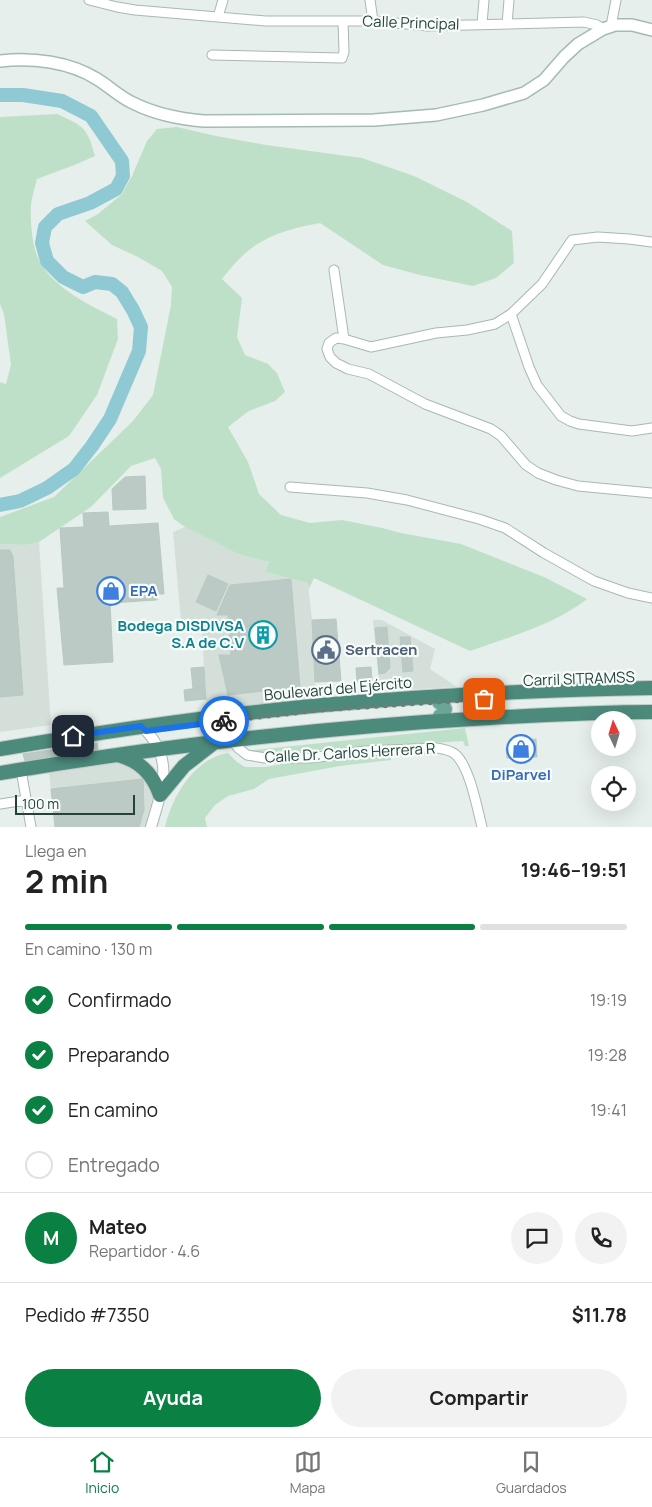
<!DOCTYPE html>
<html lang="es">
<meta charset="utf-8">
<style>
body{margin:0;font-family:Manrope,sans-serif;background:#f2f2f2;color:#222;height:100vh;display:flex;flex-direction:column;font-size:19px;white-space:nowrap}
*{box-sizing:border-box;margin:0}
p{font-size:16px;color:#767676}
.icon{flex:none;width:28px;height:28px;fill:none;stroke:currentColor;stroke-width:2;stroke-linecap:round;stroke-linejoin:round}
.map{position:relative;height:827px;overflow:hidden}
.side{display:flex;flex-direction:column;background:#fff;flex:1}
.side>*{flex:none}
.needle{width:32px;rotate:356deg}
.controls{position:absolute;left:591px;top:711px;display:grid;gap:10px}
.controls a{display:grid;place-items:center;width:45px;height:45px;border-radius:50%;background:#fff;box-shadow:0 5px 20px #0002;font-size:25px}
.scale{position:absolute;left:15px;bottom:12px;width:120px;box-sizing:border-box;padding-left:5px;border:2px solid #24423a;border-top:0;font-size:14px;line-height:18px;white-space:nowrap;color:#24423a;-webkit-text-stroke:4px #f7fbf9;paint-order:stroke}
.pin{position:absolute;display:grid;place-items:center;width:42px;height:42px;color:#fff;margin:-21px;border-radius:10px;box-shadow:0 2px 8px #0006}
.courier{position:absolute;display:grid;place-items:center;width:50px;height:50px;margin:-25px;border:4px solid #1a73e8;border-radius:50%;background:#fff;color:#222;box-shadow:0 1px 6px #0007}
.summary em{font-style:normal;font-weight:700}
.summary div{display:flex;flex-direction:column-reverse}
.summary{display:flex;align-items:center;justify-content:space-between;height:85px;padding:0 25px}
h1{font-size:32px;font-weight:700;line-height:38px}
.bar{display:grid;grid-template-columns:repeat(4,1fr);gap:8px 5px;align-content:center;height:60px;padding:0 25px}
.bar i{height:6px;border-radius:4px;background:#e0e0e0}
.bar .on{background:#0b8043}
.bar p{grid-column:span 4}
.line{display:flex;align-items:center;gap:12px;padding:0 25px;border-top:1px solid #e0e0e0}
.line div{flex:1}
.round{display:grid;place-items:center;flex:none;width:52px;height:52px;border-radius:26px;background:#f2f2f2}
ol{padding:0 25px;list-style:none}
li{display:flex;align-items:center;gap:15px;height:55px}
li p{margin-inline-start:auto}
li .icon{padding:5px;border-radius:50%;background:#0b8043;color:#fff;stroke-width:4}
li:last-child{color:#767676}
li i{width:28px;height:28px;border:2px solid #e0e0e0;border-radius:50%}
.button{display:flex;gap:10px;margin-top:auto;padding:10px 25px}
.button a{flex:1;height:58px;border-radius:30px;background:#0b8043;color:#fff;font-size:20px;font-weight:700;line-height:58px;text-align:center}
.button a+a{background:#f2f2f2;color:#222}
.tab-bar{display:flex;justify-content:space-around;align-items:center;height:70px;border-top:1px solid #e0e0e0;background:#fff;font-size:14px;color:#767676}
.tab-bar a{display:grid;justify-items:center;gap:2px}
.tab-bar .on{color:#0b8043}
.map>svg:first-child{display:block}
</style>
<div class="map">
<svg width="652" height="827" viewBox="0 0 652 827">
<rect width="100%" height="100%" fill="#e6efeb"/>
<!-- built -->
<path fill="#d4dfda" d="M185,527l53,27 31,8 -4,10 43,11 4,37 3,62 3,20 -109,11 -3,-14 -5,-79h-20l-8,-88z
M39,542l12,183 -51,7v-188l25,1z
M373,620h9l53,29 -5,20 27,18 -77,4z
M116,762l12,2 8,4 13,15 4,14 -2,15 -5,15h-91l-6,-55z"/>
<!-- green -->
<path fill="#bfe0c8" d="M57,114c26,12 30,12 38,42l-18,8 -40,15c-2,8 -5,17 -6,26 -1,15 1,44 9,57 16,28 50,43 77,57l1,20 -21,56 -28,41 -69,42v-96l6,2 5,-19 -7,-51 -4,-10v-187z
M177,127l39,9 50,9 96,13 52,18 53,26 45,29 2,32 -18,15 -23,8 -53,-11 -37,-10 -63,-42c-20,4 -41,8 -59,19 -15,8 -28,23 -39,37l20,19 -5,39 8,18 23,9 9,9 8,19 -10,9 -26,10 -21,16 20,35 11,32 22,21 29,8 32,-3 40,8 19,5 60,11 83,33 43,22c-31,25 -80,39 -117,52l-156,-73 -5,11 -1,-6 -43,-11 4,-10 -31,-8 -53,-27 -11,-8 -11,-21 -2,-29 -6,-11 -24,8 -40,41 -52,35 -14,3 -25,-1v-27l54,-20 79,-76 20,-26 18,-90 1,-18 -10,-16 -24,-14 -26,-12 -27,-24 13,-7 24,-20 10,-18 15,-35 10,-12z
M465,728l4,18h-4l-2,-5 -211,14 -7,-4z
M228,753l9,9 8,5h21l26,-5 47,-2 28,-3h24v3l-51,6 -71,13 -15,10 -26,7 -13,9 -10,13 2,9h-42c7,-31 30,-69 63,-74z"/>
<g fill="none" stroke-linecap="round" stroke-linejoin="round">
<!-- river -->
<path stroke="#8ec9d4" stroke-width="14" d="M0,95h23l39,6 29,15 31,45 1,15 -7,13 -26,14 -32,11 -13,13 -3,16 5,18 16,16 20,10 12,-5 17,2 10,8 11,18 8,17 -2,24 -29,68 -18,27 -18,23 -27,19 -27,13 -20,4"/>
</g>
<!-- building -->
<path fill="#bbcac4" stroke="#b8c9c2" d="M145,476l1,33 -33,1 -1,-21 13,-12z
M108,512l1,14 49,-3 6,71h-7v6l-47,3 3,59 -49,3 -7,-77h7l-4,-60 24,-1 -1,-14z
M0,550h10l3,7 10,138 -23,2z
M208,575l20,9 -12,27 -20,-9z
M291,579l9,108 -72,8 -9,-40h12l-3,-40h-11l13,-30z
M336,619l5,62 -26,1 -3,-62z
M387,627l3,41 -5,5 -6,1 -4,-46z
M400,637h10l3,34 -10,1z
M204,667l1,20 -12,2 -2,-21z
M371,667l1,14 -15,1 -1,-14z
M205,687l1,12 -21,2 -1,-11z
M536,739l1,18 -30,1 -1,-10h14v-8z
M97,743l1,7 -73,11 -2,-7z
M143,779l1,31 -5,17h-84l-4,-38z"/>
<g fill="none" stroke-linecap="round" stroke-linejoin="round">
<defs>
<path id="minor" d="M89,0l28,7 18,3 131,11h107l55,5 156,-4 13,3 6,4
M370,0l3,21
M218,17l5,-17
M482,24l2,-24
M507,24l2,-24
M611,26l5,-26
M212,55l130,3 2,-6 -1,-31
M652,242l-23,-3 -31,-2 -26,3 -30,44 -31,30 -16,10 -28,6 -31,3 -65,14 -27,-8 -8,-1 -7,5 -2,6 3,8 6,6 12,6 21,5 56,30 66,25 10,7 25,29 12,8 18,7 22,6 74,7
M334,270l10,69
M511,314l18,53 8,18 24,31 9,5 9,3 53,7 20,-3
M290,487l77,6 40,7 72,19 26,9 39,25 50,28 34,12 24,5
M233,740l5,8 9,7 18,3h45l55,-7 72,-3c6,1 13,2 18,6 15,13 22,54 27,73
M21,770l10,57
M0,804l26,-4"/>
<path id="tertiary" d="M141,726c35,31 21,63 10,101"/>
<path id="secondary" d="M0,61c32,-4 70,1 97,18 13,8 23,18 36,24 22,11 46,16 71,18l170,-1 62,-5 47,-10 41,-12 20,-13 20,-23 14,-13 25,-15 12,-4h17l20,5"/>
<path id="primary" d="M483,699l-3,1 -3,7 1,3 7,3
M439,702l3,2 3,5 -2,5 -3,2"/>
<path id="trunk" d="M0,749c107,-18 215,-34 323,-44 109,-10 219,-15 329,-17
M117,755c22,5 36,19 43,40
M0,773c162,-27 325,-46 489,-55 54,-3 109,-6 163,-6
M160,795l24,-29 31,-24"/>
</defs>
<!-- minor casing -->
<use href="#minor" stroke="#a8b8b2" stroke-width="11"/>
<!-- tertiary casing -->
<use href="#tertiary" stroke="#a8b8b2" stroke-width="12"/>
<!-- secondary casing -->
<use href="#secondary" stroke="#a4bbb3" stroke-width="14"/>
<!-- primary casing -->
<use href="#primary" stroke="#c2cac8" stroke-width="16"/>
<!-- trunk casing -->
<use href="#trunk" stroke="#c2cac8" stroke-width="16"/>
<!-- minor -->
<use href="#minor" stroke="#fff" stroke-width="9"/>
<!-- tertiary -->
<use href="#tertiary" stroke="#fff" stroke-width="10"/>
<!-- secondary -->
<use href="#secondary" stroke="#fff" stroke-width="11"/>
<!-- primary -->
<use href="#primary" stroke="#6aa596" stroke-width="14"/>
<!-- trunk -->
<use href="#trunk" stroke="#4c8a7c" stroke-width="14"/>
</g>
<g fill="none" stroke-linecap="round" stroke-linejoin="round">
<!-- done -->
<path stroke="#687f78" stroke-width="5" stroke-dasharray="0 9" d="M224,721l97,-11 163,-11"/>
<!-- route -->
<path stroke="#1a73e8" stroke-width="6" d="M73,736l68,-10 5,5 78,-10"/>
</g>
<!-- icons -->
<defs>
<symbol id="shop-ring" viewBox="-11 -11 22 22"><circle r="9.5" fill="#f7fbf9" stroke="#3f7fe0" stroke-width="1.5"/><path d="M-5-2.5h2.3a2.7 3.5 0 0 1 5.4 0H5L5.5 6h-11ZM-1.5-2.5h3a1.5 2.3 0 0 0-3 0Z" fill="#3f7fe0"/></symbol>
<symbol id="building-ring" viewBox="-11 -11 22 22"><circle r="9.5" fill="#f7fbf9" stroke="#0f9aa8" stroke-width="1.5"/><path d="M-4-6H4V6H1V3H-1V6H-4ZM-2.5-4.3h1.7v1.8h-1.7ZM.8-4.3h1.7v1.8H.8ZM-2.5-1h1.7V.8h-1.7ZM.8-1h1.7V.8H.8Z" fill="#0f9aa8"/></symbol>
<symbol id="civic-ring" viewBox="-11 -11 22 22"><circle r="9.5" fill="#f7fbf9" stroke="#5c6f8a" stroke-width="1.5"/><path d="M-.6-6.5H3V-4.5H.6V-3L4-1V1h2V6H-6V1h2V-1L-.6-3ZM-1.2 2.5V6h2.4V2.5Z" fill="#5c6f8a"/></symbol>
</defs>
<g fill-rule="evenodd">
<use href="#shop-ring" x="95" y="575" width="32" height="32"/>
<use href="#building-ring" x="247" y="619" width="32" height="32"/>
<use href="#civic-ring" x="310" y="634" width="32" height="32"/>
<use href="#shop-ring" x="505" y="733" width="32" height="32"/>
</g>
<g text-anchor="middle" stroke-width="4.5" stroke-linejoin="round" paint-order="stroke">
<!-- street labels -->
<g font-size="15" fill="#24423a" stroke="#f7fbf9">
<text transform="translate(411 23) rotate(2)" y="5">Calle Principal</text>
<text transform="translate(579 679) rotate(-2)" y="5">Carril SITRAMSS</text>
<text transform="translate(338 689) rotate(-5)" y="5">Boulevard del Ejército</text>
<text transform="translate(350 753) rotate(-3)" y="5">Calle Dr. Carlos Herrera R</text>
</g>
<!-- shop labels -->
<g font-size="15" font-weight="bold" fill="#366cbe" stroke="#f7fbf9" text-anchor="start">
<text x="130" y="596">EPA</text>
<text x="521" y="780" text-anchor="middle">DiParvel</text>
</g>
<!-- culture labels -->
<g font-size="15" font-weight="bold" fill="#0d838f" stroke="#f7fbf9" text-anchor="end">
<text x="244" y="631">Bodega DISDIVSA<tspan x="244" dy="17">S.A de C.V</tspan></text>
</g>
<!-- service labels -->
<g font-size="15" font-weight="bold" fill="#4e5e75" stroke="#f7fbf9" text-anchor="start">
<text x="345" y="655">Sertracen</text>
</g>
</g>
</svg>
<div class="controls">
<a><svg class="needle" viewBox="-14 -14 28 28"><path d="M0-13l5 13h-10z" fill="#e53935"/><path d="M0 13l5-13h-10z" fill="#767676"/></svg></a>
<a><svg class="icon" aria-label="locate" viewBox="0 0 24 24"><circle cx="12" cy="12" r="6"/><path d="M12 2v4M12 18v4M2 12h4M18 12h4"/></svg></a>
</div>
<div class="scale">100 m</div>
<div class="pin" style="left:484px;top:699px;background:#ea580c"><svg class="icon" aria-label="bag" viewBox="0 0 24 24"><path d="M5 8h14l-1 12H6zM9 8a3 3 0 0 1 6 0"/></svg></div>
<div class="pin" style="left:73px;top:736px;background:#1f2937"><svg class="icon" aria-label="home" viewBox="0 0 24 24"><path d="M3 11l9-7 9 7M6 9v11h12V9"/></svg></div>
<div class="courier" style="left:224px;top:721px"><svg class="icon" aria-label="bike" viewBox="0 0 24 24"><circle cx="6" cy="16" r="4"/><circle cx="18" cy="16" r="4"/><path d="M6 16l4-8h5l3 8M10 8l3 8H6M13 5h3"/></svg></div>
</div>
<section class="side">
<div class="summary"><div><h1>2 min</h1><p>Llega en</p></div><em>19:46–19:51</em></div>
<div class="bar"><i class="on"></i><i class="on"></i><i class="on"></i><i></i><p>En camino · 130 m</p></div>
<ol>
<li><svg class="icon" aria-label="check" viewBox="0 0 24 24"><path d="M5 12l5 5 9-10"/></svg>Confirmado<p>19:19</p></li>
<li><svg class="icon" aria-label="check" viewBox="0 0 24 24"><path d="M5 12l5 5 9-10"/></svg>Preparando<p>19:28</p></li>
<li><svg class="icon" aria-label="check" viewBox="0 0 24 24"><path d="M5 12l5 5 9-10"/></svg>En camino<p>19:41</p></li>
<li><i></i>Entregado</li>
</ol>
<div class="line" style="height:90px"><b class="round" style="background:#0b8043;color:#fff">M</b><div><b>Mateo</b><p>Repartidor · 4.6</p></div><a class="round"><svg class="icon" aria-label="chat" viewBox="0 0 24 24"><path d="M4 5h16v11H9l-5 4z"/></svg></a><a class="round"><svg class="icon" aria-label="phone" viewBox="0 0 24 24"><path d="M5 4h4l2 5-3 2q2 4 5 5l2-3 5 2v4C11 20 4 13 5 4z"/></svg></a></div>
<div class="line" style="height:65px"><div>Pedido #7350</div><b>$11.78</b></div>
<div class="button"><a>Ayuda</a><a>Compartir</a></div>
</section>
<nav class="tab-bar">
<a class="on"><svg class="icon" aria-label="home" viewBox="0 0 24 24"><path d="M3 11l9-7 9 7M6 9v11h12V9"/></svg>Inicio</a>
<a><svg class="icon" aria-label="map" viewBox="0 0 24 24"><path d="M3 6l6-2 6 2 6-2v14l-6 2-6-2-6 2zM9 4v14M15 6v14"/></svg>Mapa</a>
<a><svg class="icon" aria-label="saved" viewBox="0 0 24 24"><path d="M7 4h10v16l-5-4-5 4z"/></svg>Guardados</a>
</nav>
